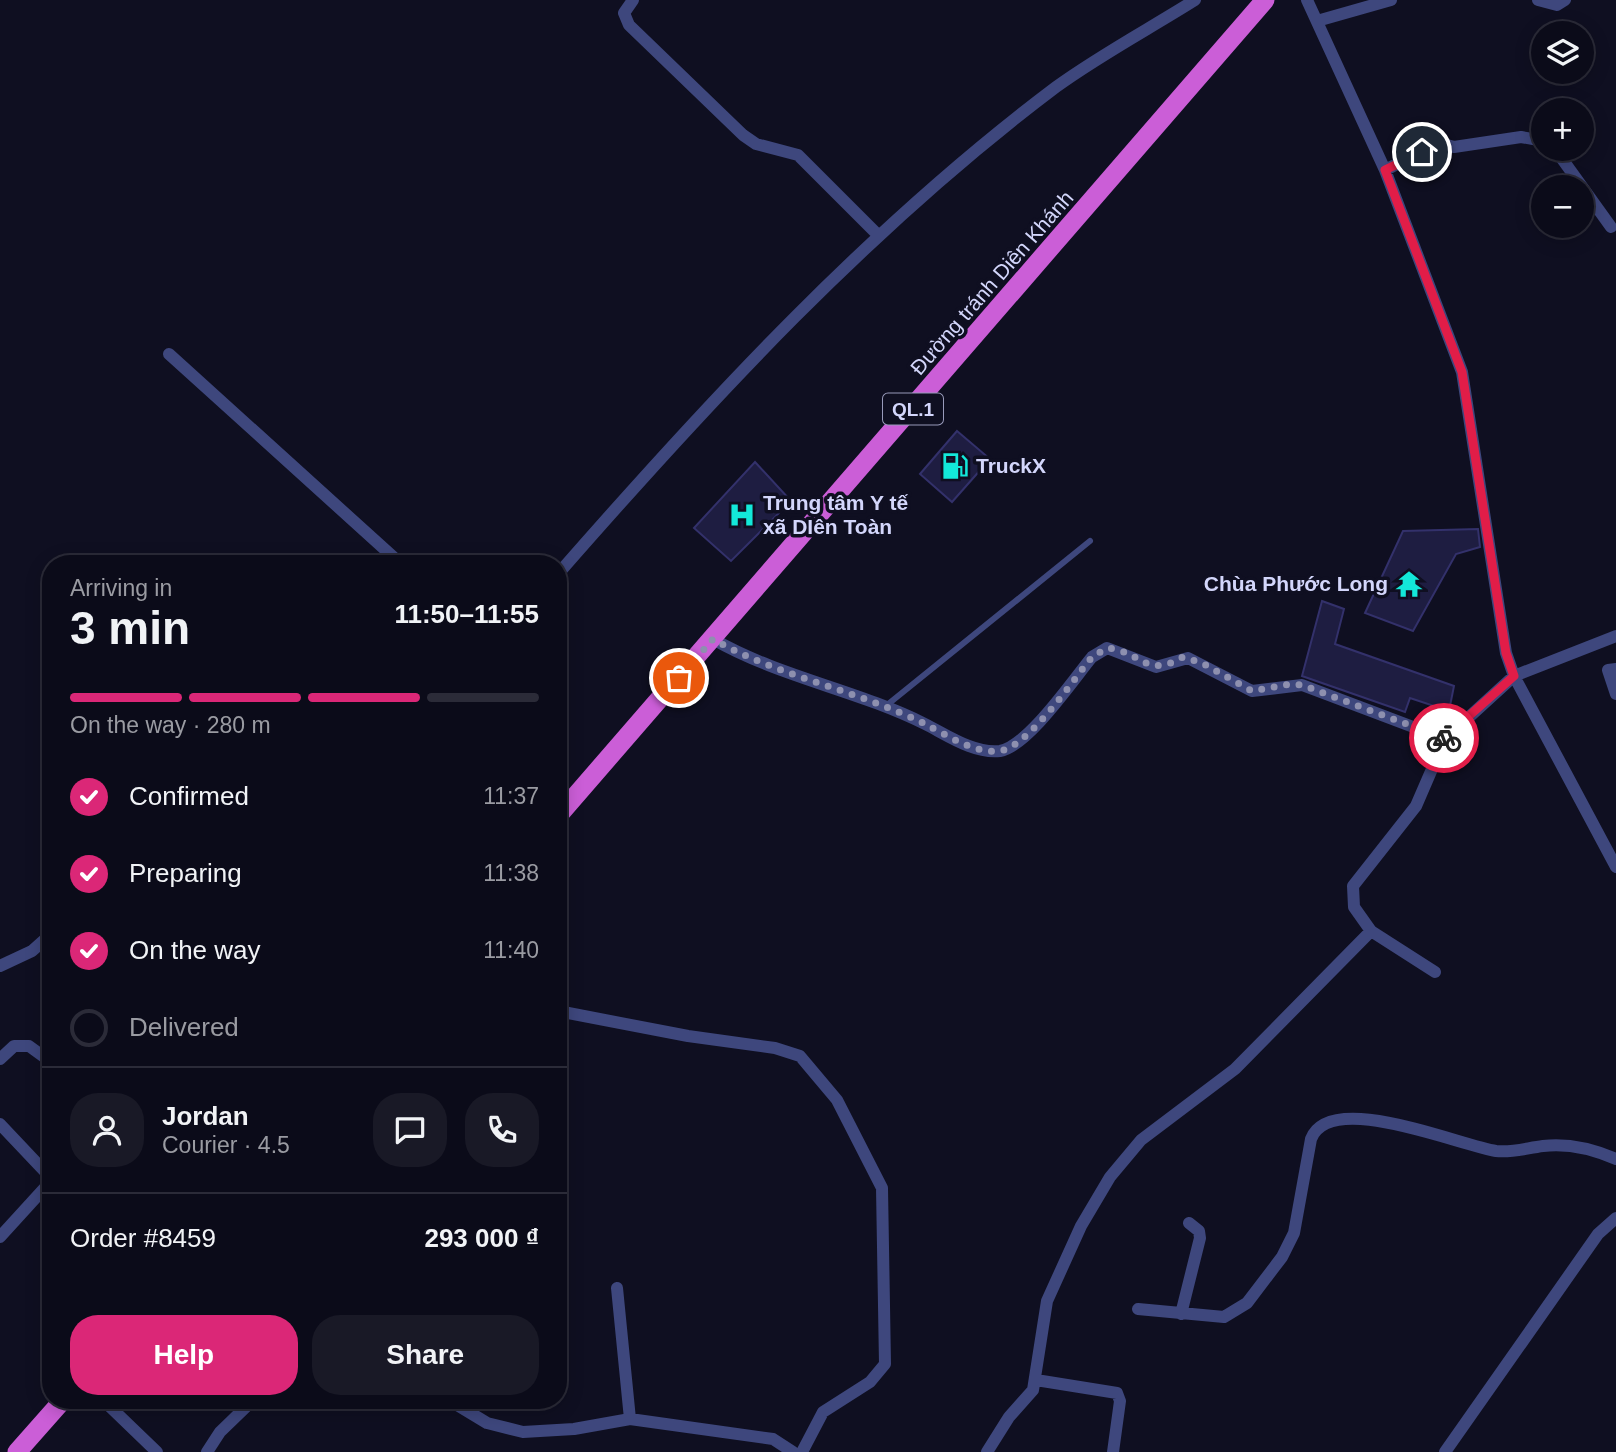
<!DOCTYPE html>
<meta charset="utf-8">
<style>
body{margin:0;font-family:Arial,sans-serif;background:#191926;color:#f1f3f6;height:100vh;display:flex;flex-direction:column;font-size:26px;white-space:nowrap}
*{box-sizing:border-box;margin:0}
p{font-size:23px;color:#9a9ba2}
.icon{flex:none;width:38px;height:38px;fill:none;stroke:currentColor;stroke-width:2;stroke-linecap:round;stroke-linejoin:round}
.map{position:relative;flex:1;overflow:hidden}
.sheet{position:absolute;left:42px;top:555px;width:525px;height:854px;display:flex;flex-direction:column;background:#0b0b19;border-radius:28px;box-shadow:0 4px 18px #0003,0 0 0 2px #2b2b38}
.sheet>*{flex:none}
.controls{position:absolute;left:1531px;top:21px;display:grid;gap:14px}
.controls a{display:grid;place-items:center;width:63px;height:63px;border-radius:50%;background:#0b0b19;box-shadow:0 4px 18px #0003,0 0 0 2px #2b2b38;font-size:35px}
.pin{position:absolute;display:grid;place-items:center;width:60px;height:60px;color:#fff;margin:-30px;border:4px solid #fff;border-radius:50%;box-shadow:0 2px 7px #0007}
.courier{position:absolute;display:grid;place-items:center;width:70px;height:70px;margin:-35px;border:5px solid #e11d48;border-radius:50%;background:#fff;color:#222;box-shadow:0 2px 9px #0007}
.headline em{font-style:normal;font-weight:800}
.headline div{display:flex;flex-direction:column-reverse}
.headline{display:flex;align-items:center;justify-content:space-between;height:119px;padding:0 28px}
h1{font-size:46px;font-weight:800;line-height:52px}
.bar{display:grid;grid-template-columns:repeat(4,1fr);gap:10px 7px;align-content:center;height:84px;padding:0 28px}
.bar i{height:9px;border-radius:5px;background:#2b2b38}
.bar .current{background:#db2777}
.bar p{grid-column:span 4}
.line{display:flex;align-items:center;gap:18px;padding:0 28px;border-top:2px solid #2b2b38}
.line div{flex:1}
.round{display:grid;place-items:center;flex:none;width:74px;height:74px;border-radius:28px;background:#191926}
ol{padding:0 28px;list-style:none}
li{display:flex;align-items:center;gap:21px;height:77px}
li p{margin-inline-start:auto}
li .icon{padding:7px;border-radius:50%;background:#db2777;color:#fff;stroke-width:4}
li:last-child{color:#9a9ba2}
li i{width:38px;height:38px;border:4px solid #2b2b38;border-radius:50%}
.cta{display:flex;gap:14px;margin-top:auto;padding:14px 28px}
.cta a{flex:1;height:80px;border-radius:28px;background:#db2777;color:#fff;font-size:28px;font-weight:800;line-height:80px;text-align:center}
.cta a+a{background:#191926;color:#f1f3f6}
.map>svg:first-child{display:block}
</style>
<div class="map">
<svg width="1616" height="1452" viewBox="0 0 1616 1452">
<rect width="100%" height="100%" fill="#0f0f21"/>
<!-- building -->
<path fill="#1e1d41" stroke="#33316b" stroke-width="2" d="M957,431l33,28 -38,43 -32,-28z
M755,462l36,39 -60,60 -37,-33z
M1478,529l2,18 -24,7 -43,77 -48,-18 38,-82z
M1322,601l22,8 -9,35 119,42 -5,25 -39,-13 -5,14 -103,-36z"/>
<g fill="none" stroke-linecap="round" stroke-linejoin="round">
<!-- service -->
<path stroke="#3e477d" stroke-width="6" d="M887,705l203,-164"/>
<!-- minor -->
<path stroke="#3e477d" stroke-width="12" d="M633,0l-9,13 5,12 114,110 13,9 42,11 80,80
M1307,0l78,170 77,202 44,281 8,23 102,191
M1538,0l19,5 8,-5
M1317,21l74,-21
M1555,149l56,78
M1385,170l55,-27 14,4 67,-10 23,4
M169,354l232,210
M558,574c153,-175 312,-347 498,-487 44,-32 93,-58 139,-87
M713,639c66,38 144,51 212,85 22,11 49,30 75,27 28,-5 73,-71 92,-94l15,-9 49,19 32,-9 64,33 50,-6 143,54
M1616,669l-8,1 8,24
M1371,931l64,41
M0,966l32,-15 19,-17
M558,1011l130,25 87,12 25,8 37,44 45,88 3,176 -15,18 -47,30 -21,40
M0,1059l14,-13h15l22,16
M0,1124l51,54
M0,1237l51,-56
M617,1288l13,131
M1138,1309l86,8 23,-14 35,-46 12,-24 17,-94c19,-49 147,6 185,12 16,2 31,-3 47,-5 25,-3 50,3 73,13
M1181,1314l19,-76 -1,-7 -10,-8
M1036,1380l81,13 3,8 -7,51
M103,1400l54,52
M449,1400l38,23 36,9 51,-3 56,-10 143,20 20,13
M207,1452l13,-20 33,-32
M987,1452l22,-35 24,-27 14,-89 34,-75 29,-49 31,-37 94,-71 136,-138 -17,-24 -1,-21 63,-80 29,-67 69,-63 102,-40
M1445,1452l153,-218 18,-16"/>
<!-- trunk -->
<path stroke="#cb5ed7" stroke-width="19" d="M558,816l707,-816
M17,1452l46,-52"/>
</g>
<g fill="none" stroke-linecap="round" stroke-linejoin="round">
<!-- done -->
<path stroke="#8e90af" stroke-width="7" stroke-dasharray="0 12.6" d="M679,678l34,-39c66,38 144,51 212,85 22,11 49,30 75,27 28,-4 73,-71 92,-94l15,-9c37,4 37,31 76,9l19,6 50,28 38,-7 12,1 142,53"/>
<!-- route -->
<path stroke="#e11d48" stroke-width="9" d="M1422,152l-37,18 77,202 44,281 8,23 -70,62"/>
</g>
<!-- icons -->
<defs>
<symbol id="fuel-bare" viewBox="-9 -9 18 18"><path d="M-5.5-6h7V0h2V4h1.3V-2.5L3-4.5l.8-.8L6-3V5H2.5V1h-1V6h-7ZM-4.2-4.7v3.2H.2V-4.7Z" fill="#13e8d9" stroke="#0f0f21" stroke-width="2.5" paint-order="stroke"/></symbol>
<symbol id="hospital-bare" viewBox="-9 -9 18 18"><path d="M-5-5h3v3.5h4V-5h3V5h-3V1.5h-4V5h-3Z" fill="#13e8d9" stroke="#0f0f21" stroke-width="2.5" paint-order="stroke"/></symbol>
<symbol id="temple-bare" viewBox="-9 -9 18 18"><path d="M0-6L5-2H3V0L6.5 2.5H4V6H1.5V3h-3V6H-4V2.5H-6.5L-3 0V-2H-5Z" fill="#13e8d9" stroke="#0f0f21" stroke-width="2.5" paint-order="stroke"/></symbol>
</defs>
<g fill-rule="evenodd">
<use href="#fuel-bare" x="936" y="447" width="38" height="38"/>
<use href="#hospital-bare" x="723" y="496" width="38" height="38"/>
<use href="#temple-bare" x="1390" y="565" width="38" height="38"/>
</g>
<g text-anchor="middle" stroke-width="7" stroke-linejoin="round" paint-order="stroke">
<!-- shield labels -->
<rect fill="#0f0f21" stroke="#989aba" stroke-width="2" x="883" y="393.5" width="60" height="31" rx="5"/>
<g font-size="19" font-weight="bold" fill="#d3d6fb">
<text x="913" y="416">QL.1</text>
</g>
<!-- street labels -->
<g font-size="21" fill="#d3d6fb" stroke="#0f0f21">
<text transform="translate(992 283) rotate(-49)" y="7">Đường tránh Diên Khánh</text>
</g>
<!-- poi labels -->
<g font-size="21" font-weight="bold" fill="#d3d6fb" stroke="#0f0f21" text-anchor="start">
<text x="976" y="473">TruckX</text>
<text x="763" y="510">Trung tâm Y tế<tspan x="763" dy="24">xã DIên Toàn</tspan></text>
<text x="1388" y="591" text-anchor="end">Chùa Phước Long</text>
</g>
</g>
</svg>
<div class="controls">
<a><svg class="icon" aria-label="layers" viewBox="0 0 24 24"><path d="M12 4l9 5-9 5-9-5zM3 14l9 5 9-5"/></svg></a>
<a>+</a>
<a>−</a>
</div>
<div class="pin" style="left:679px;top:678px;background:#ea580c"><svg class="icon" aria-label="bag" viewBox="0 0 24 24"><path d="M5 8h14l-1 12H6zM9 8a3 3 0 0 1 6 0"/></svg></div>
<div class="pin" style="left:1422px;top:152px;background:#1f2937"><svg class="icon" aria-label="home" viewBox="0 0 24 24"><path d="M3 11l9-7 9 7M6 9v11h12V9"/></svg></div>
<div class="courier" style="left:1444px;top:738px"><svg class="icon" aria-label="bike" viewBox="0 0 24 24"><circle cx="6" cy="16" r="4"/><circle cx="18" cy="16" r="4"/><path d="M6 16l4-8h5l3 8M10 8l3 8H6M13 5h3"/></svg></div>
<section class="sheet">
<div class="headline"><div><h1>3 min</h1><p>Arriving in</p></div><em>11:50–11:55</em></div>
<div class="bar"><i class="current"></i><i class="current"></i><i class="current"></i><i></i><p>On the way · 280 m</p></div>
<ol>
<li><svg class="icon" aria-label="check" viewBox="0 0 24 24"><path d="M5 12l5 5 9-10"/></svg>Confirmed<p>11:37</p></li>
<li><svg class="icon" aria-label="check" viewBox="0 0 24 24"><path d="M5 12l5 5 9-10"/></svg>Preparing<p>11:38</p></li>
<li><svg class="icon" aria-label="check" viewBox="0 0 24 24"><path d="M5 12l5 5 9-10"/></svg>On the way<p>11:40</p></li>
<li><i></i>Delivered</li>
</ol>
<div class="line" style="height:126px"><a class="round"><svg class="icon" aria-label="person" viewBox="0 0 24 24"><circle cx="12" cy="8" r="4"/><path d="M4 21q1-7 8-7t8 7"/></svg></a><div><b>Jordan</b><p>Courier · 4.5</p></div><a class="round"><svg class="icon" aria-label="chat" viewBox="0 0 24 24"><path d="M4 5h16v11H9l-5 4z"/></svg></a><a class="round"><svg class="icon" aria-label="phone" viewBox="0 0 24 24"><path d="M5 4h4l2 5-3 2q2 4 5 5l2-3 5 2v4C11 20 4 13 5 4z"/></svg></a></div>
<div class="line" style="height:91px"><div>Order #8459</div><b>293 000 ₫</b></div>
<div class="cta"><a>Help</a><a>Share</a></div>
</section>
</div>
